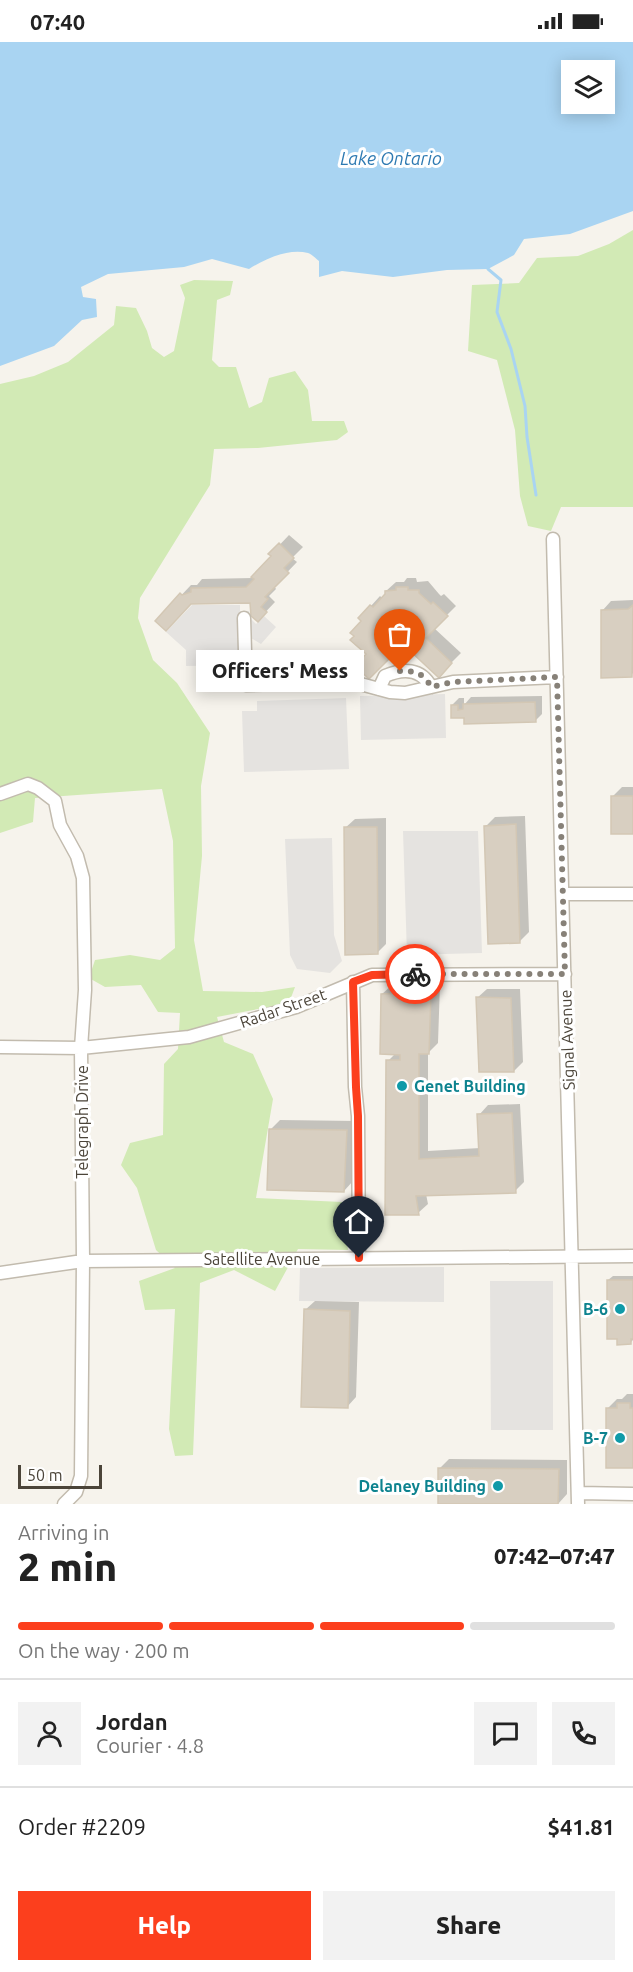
<!DOCTYPE html>
<meta charset="utf-8">
<style>
body{margin:0;font-family:Ubuntu,sans-serif;background:#f2f2f2;color:#222;height:100vh;display:flex;flex-direction:column;font-size:22px;white-space:nowrap}
*{box-sizing:border-box;margin:0}
p{font-size:20px;color:#767676}
.icon{flex:none;width:33px;height:33px;fill:none;stroke:currentColor;stroke-width:2;stroke-linecap:round;stroke-linejoin:round}
.map{position:relative;height:1462px;overflow:hidden}
.details{display:flex;flex-direction:column;background:#fff;flex:1}
.details>*{flex:none}
.tools{position:absolute;left:561px;top:18px;display:grid;gap:12px}
.tools a{display:grid;place-items:center;width:54px;height:54px;border-radius:0px;background:#fff;box-shadow:0 3px 15px #0003;font-size:30px}
.scale{position:absolute;left:18px;bottom:15px;width:84px;box-sizing:border-box;padding-left:6px;border:3px solid #4b4439;border-top:0;font-size:16px;line-height:21px;white-space:nowrap;color:#4b4439;-webkit-text-stroke:4px #fff;paint-order:stroke}
.pin{position:absolute;display:grid;place-items:center;width:51px;height:51px;color:#fff;margin:-62px -26px;border-radius:50% 50% 50% 0;rotate:-45deg;box-shadow:0 0 6px #0007}
.pin .icon{rotate:45deg}
.courier{position:absolute;display:grid;place-items:center;width:60px;height:60px;margin:-30px;border:4px solid #fc3f1d;border-radius:50%;background:#fff;color:#222;box-shadow:0 2px 8px #0007}
.bubble{position:absolute;height:42px;border-radius:0px;background:#fff;box-shadow:0 3px 15px #0003;font-size:20px;font-weight:800;line-height:42px;text-align:center}
.overview em{font-style:normal;font-weight:800}
.overview div{display:flex;flex-direction:column-reverse}
.overview{display:flex;align-items:center;justify-content:space-between;height:102px;padding:0 18px}
h1{font-size:39px;font-weight:800;line-height:45px}
.bar{display:grid;grid-template-columns:repeat(4,1fr);gap:9px 6px;align-content:center;height:72px;padding:0 18px}
.bar i{height:8px;border-radius:4px;background:#e0e0e0}
.bar .on{background:#fc3f1d}
.bar p{grid-column:span 4}
.line{display:flex;align-items:center;gap:15px;padding:0 18px;border-top:2px solid #e0e0e0}
.line div{flex:1}
.round{display:grid;place-items:center;flex:none;width:63px;height:63px;border-radius:0px;background:#f2f2f2}
.primary-button{display:flex;gap:12px;margin-top:auto;padding:12px 18px}
.primary-button a{flex:1;height:69px;border-radius:0px;background:#fc3f1d;color:#fff;font-size:24px;font-weight:800;line-height:69px;text-align:center}
.primary-button a+a{background:#f2f2f2;color:#222}
.status{display:flex;justify-content:space-between;align-items:center;height:42px;padding:0 30px;background:#fff;direction:ltr}
.status svg{height:16px;fill:currentColor}
.map>svg:first-child{display:block}
</style>
<div class="status"><b>07:40</b><svg viewBox="0 0 49 12"><path d="M0 12V9h3v3zM5 12V6h3v6zM10 12V3h3v9zM15 12V0h3v12zM26 1h20v11H26zM47 4h2v5h-2z"/></svg></div>
<div class="map">
<svg width="633" height="1462" viewBox="0 0 633 1462">
<rect width="100%" height="100%" fill="#f6f3ec"/>
<!-- green -->
<path fill="#d2eab5" d="M633,188v277h-72l-10,24 -23,-5 -8,-30 -5,-66 -18,-70 -29,-9 4,-66 47,-2 18,-25 41,-2 31,-12z
M194,238l39,1 -3,14 -13,5 -5,60 7,7h17l13,41 13,-6 7,-24 26,-7 13,19 4,31h32l4,11 -11,8 -79,8 -44,1 -4,36 -70,113 -2,20 15,42 24,23 33,50 -9,53 1,70 -8,84 9,51 59,1 33,-5 -6,16 -72,14 7,25 29,12 20,45 -17,99 86,4 6,48 -50,-1 -23,42 -41,-21 -34,13 -7,172 -18,1 -6,-27 6,-120 -30,1 -6,-29 36,-13 -19,-18 -19,-62 -16,-23 9,-22 33,-8 1,-71 14,-15 2,-36 -22,-1 -17,-27 -36,2 -16,-9 6,-18 35,-5 30,5 15,-12 -2,-107 -11,-52 -127,9 -2,24 -33,11v-449l34,-8 34,-14 46,-37 2,-19 20,2 11,23 5,17 12,9 10,-6 11,-53 -5,-13z"/>
<!-- parking -->
<path fill="#e5e3e0" d="M192,563h48v6h9v6l7,7 8,-8 12,11 -15,17 -10,-6 -1,27 -64,1v-16l-20,-18z
M445,652l1,44 -85,2 -1,-44z
M346,656l3,71 -105,3 -2,-61h15v-10z
M403,789h75l4,122 -75,2z
M332,796l2,97 8,26 -12,12 -33,-4 -7,-14 -5,-116z
M444,1225v35l-145,-1 1,-33z
M490,1239h63v149h-62z"/>
<!-- water -->
<path fill="#a9d4f2" fill-rule="evenodd" d="M0,0h633v169l-63,23 -46,5 -10,16 -26,14 -41,1 -54,7 -51,-6 -23,6v-16c-3,-2 -7,-7 -11,-8 -20,-5 -43,6 -59,16l-37,-10 -28,8 -76,7 -27,13 2,10 13,2 1,18 -15,3 -28,26 -54,20zM572,28h32v34h-32z"/>
<!-- shadow -->
<path fill="#0003" d="M289,493l14,12 -11,11 5,4 -23,24 2,3 -7,7 6,6 -17,18 -6,-19 -61,2 -34,18 34,-36h6l5,-6 50,-1 21,-22 -2,-2z
M407,536h9l1,4 11,-1 11,13 2,2 3,-2 12,12 -22,22 27,25 -22,22 -30,-28 -41,7 -5,-33 -3,-3 20,-22 3,3 3,-8 10,-9h8z
M633,558v73l-2,2 -29,-64 9,-10z
M542,654v18l-7,7 -70,-4 -13,-12 7,-7h5v7l7,-8z
M622,745h11v46l-21,-36z
M525,774l4,116 -10,10 -33,-116 9,-9z
M386,776v126l-9,9 -32,-125 10,-9z
M440,942l-2,59 -10,10v98l52,-3 -1,-33 9,-10 32,-1 4,78 -9,9 -89,3 2,10 -10,9 -30,-152 8,-8 -14,-59 10,-9z
M487,947h33l3,73 -9,9 -37,-73z
M280,1078l76,1 -3,60 -9,10 -73,-62z
M613,1234h20v64l-3,3 -22,-63z
M315,1259l44,1 -3,95 -9,10 -42,-97z
M627,1352h6v72l-25,-58 9,-9h5z
M449,1417l118,1v34l-9,10 -118,-36z"/>
<g fill="none" stroke-linecap="round" stroke-linejoin="round">
<!-- stream -->
<path stroke="#a9d4f2" stroke-width="3" d="M488,227l13,11 -4,32 14,37 14,57 2,31 9,58"/>
</g>
<!-- building -->
<path fill="#d8cfc1" stroke="#d3c7b4" stroke-width="1.5" d="M279,501l15,15 -10,10 5,5 -24,24 3,2 -7,8 6,5 -9,10 -7,-6 -1,-13 -59,1 -25,27 -11,-10 25,-28 2,2 9,-3v-4l55,-1 8,-8 -3,-2 20,-21 -3,-2z
M396,545h12v3h11v3l11,10 1,1 2,-2 15,14 -22,22 26,25 -13,15 -31,-29h-9l-30,30 -14,-13 11,-12 -16,-14 4,-4 -4,-3 11,-12 -3,-3 12,-13 3,2 12,-13v-3l11,-1z
M633,563l-1,72 -31,1v-68l27,-1z
M535,660l1,20 -72,2v-6h-13v-13h7v5l5,-1v-5z
M611,754h22v38h-22z
M516,782l4,119 -32,1 -4,-118z
M344,785h33l1,127 -33,1z
M431,950l-2,62h-10v105l60,-3 -2,-42 35,-1 4,80 -100,3 3,19h-34l1,-155h14v-5l-20,-1 1,-60z
M476,955l35,1 3,74h-35z
M269,1087l78,1 -3,62 -77,-2z
M607,1238h26v59h-2v5l-14,1v-6h-10z
M304,1267l46,2 -2,97 -47,-1z
M617,1361h13v5h3v60h-27v-60h11z
M438,1426l121,1 -1,35h-120z"/>
<g fill="none" stroke-linecap="round" stroke-linejoin="round">
<defs>
<path id="minor" d="M553,497l25,965
M244,576l2,67 107,-3 37,10 15,1 48,-11 104,-5
M379,647l6,-13c18,-8 36,-8 46,11
M0,752l28,-10 10,4 17,13 5,24 17,31 6,22 2,112 -4,58 2,213 -2,215 -5,16 -12,12
M563,852h70
M353,940l2,105 3,29 1,142
M0,1005l81,1 108,-11 107,-30 76,-32 193,-1
M0,1231l83,-12 550,-5
M579,1451l54,1"/>
</defs>
<!-- minor casing -->
<use href="#minor" stroke="#c2bbae" stroke-width="15"/>
<!-- minor -->
<use href="#minor" stroke="#fff" stroke-width="12"/>
</g>
<g fill="none" stroke-linecap="round" stroke-linejoin="round">
<!-- done -->
<path stroke="#878178" stroke-width="6" stroke-dasharray="0 10.8" d="M400,629c15,0 24,2 31,16l22,-5 104,-5 8,297h-150"/>
<!-- route -->
<path stroke="#fc3f1d" stroke-width="8" d="M359,1216l-1,-142 -2,-29 -3,-105 19,-7 43,-1"/>
</g>
<!-- markers -->
<g fill="#0f9aa8" stroke="#fff" stroke-width="2">
<circle cx="402" cy="1044" r="6"/>
<circle cx="620" cy="1267" r="6"/>
<circle cx="620" cy="1396" r="6"/>
<circle cx="498" cy="1444" r="6"/>
</g>
<g text-anchor="middle" stroke-width="6" stroke-linejoin="round" paint-order="stroke">
<!-- street labels -->
<g font-size="16" fill="#4b4439" stroke="#fff">
<text transform="translate(283 966) rotate(-19)" y="6">Radar Street</text>
<text transform="translate(567 998) rotate(-92)" y="6">Signal Avenue</text>
<text transform="translate(82 1080) rotate(-90)" y="6">Telegraph Drive</text>
<text x="262" y="1223">Satellite Avenue</text>
</g>
<!-- culture labels -->
<g font-size="16" font-weight="bold" fill="#0d838f" stroke="#fff" text-anchor="end">
<text x="414" y="1050" text-anchor="start">Genet Building</text>
<text x="608" y="1273">B-6</text>
<text x="608" y="1402">B-7</text>
<text x="486" y="1450">Delaney Building</text>
</g>
<!-- water labels -->
<g font-size="18" font-style="italic" fill="#2e7ab2" stroke="#fff">
<text x="391" y="123">Lake Ontario</text>
</g>
</g>
</svg>
<div class="tools">
<a><svg class="icon" aria-label="layers" viewBox="0 0 24 24"><path d="M12 4l9 5-9 5-9-5zM3 14l9 5 9-5"/></svg></a>
</div>
<div class="scale">50 m</div>
<div class="pin" style="left:400px;top:629px;background:#ea580c"><svg class="icon" aria-label="bag" viewBox="0 0 24 24"><path d="M5 8h14l-1 12H6zM9 8a3 3 0 0 1 6 0"/></svg></div>
<div class="pin" style="left:359px;top:1216px;background:#1f2937"><svg class="icon" aria-label="home" viewBox="0 0 24 24"><path d="M3 11l9-7 9 7M6 9v11h12V9"/></svg></div>
<div class="courier" style="left:415px;top:932px"><svg class="icon" aria-label="bike" viewBox="0 0 24 24"><circle cx="6" cy="16" r="4"/><circle cx="18" cy="16" r="4"/><path d="M6 16l4-8h5l3 8M10 8l3 8H6M13 5h3"/></svg></div>
<div class="bubble" style="left:196px;top:608px;width:168px">Officers' Mess</div>
</div>
<section class="details">
<div class="overview"><div><h1>2 min</h1><p>Arriving in</p></div><em>07:42–07:47</em></div>
<div class="bar"><i class="on"></i><i class="on"></i><i class="on"></i><i></i><p>On the way · 200 m</p></div>
<div class="line" style="height:108px"><a class="round"><svg class="icon" aria-label="person" viewBox="0 0 24 24"><circle cx="12" cy="8" r="4"/><path d="M4 21q1-7 8-7t8 7"/></svg></a><div><b>Jordan</b><p>Courier · 4.8</p></div><a class="round"><svg class="icon" aria-label="chat" viewBox="0 0 24 24"><path d="M4 5h16v11H9l-5 4z"/></svg></a><a class="round"><svg class="icon" aria-label="phone" viewBox="0 0 24 24"><path d="M5 4h4l2 5-3 2q2 4 5 5l2-3 5 2v4C11 20 4 13 5 4z"/></svg></a></div>
<div class="line" style="height:78px"><div>Order #2209</div><b>$41.81</b></div>
<div class="primary-button"><a>Help</a><a>Share</a></div>
</section>
